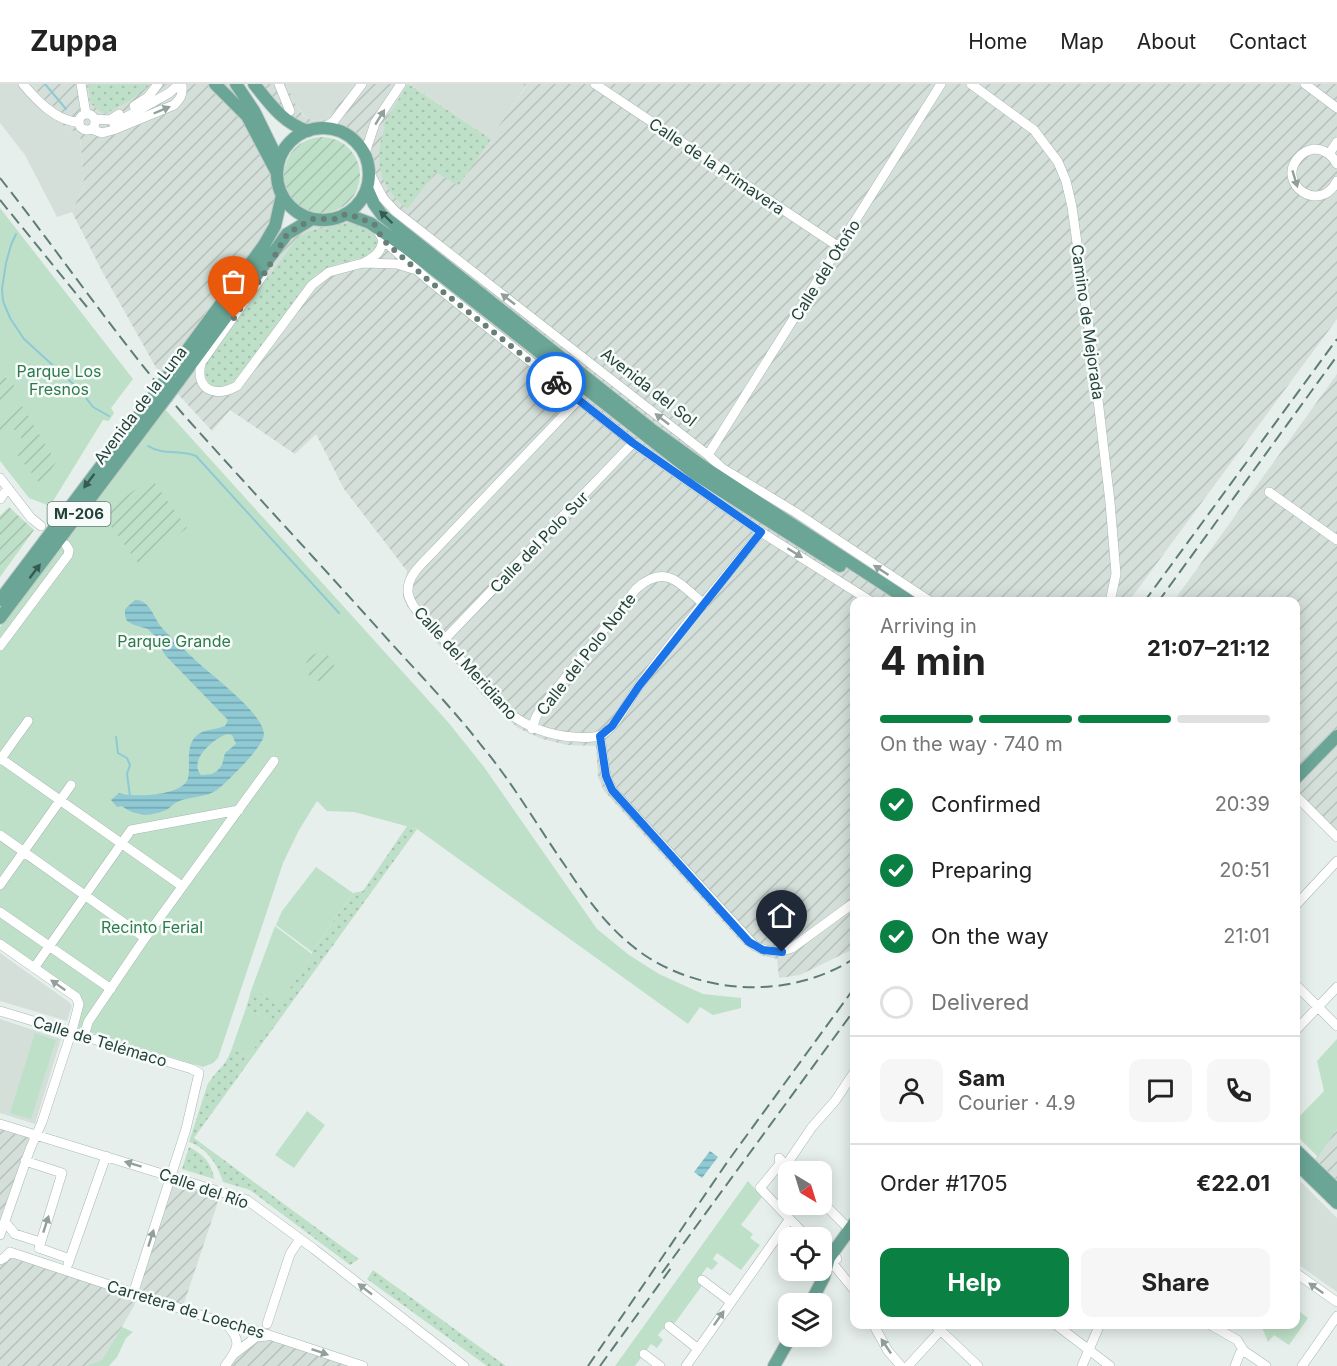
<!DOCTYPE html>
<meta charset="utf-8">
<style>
body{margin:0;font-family:Inter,sans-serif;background:#f6f6f6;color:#222;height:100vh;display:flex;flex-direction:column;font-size:22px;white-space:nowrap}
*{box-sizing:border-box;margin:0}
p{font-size:20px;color:#767676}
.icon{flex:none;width:33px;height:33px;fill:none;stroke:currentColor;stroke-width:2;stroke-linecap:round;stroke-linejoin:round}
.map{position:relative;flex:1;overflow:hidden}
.details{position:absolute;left:850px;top:513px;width:450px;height:732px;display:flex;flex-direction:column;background:#fff;border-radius:12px;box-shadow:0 3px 15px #0003}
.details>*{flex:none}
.needle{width:39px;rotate:142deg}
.buttons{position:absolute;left:778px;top:1077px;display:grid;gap:12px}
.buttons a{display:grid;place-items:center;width:54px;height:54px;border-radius:12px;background:#fff;box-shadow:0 3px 15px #0003;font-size:30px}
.pin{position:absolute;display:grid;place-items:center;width:51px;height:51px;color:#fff;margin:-62px -26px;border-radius:50% 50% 50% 0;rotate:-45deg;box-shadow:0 0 6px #0007}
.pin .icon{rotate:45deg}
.courier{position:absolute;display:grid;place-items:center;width:60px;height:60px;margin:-30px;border:4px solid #1a73e8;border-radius:50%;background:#fff;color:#222;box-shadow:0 2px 8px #0007}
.headline em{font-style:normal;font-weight:700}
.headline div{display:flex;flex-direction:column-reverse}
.headline{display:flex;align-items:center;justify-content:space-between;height:102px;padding:0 30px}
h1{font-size:39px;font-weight:700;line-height:45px}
.bar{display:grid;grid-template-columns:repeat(4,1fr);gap:9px 6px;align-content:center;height:72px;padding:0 30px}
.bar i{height:8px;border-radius:4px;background:#e0e0e0}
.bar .selected{background:#0b8043}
.bar p{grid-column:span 4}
.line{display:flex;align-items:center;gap:15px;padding:0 30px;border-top:2px solid #e0e0e0}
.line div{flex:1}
.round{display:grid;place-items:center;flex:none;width:63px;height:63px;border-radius:12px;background:#f6f6f6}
ol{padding:0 30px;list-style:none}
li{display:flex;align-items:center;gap:18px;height:66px}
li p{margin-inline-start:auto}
li .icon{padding:6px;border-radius:50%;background:#0b8043;color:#fff;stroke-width:4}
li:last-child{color:#767676}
li i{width:33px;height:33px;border:3px solid #e0e0e0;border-radius:50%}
.cta{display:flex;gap:12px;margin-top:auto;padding:12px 30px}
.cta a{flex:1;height:69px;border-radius:12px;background:#0b8043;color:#fff;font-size:24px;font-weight:700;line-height:69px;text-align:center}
.cta a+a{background:#f6f6f6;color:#222}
header{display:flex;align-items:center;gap:36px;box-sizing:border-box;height:84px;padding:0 30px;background:#fff;border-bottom:2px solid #e0e0e0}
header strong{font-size:28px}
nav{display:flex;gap:33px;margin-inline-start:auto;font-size:21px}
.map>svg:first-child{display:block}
</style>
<header>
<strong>Zuppa</strong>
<nav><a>Home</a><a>Map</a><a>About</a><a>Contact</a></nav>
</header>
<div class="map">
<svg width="1337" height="1282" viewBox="0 0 1337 1282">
<defs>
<pattern id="industrial-furrows" width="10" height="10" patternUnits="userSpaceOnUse" patternTransform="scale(1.5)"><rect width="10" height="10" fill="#d4dfda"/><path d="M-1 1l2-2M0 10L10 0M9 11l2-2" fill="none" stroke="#b6c1bc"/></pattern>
<pattern id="grass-dots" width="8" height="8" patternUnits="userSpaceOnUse" patternTransform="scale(1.5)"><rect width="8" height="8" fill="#bfe0c8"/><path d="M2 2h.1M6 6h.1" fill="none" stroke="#a4c1ad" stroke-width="1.8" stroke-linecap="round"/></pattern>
<pattern id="garden-furrows" width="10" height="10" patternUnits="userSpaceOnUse" patternTransform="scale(1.5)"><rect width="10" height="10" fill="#bfe0c8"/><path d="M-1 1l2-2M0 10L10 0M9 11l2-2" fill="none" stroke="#a4c1ad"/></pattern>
<pattern id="water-rules" width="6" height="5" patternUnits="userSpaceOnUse" patternTransform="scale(1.5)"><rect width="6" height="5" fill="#8ec9d4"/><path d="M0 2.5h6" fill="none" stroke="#74a5ad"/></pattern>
</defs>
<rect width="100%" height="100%" fill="#e6efeb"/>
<!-- built -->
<path fill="#d4dfda" d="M0,0h31l12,14 20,16 -4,9 21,12 4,50 -12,27 -15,5 -32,-62 -25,-32z
M286,0h67l-26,36 -9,1 -7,-1 -7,-5 -8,-10z
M409,0h113l4,2 -35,53z
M0,869l69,49 3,4 -5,15 -67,-20z
M0,935l61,20 -26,85 -35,-11z
M1296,1093l41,41v74l-41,-29z"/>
<!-- industrial -->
<path fill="url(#industrial-furrows)" d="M31,0h205l39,67 4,11 -2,11 5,22 -7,31 -104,146 -12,1 -55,-98 -32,-63 12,-27 -4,-50 -21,-12 4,-9 -20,-16z
M254,0h32l10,21 7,10 8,5 7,1 9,-1 26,-36h56l81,55 36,-52 -4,-3h815v235l-208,282 -274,1v346l-55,27 -21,3 -2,-19 -17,-4 -17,-11 -139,-153 -6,-14 -2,-31 -29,-1 -25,-6 -24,-11 -15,-13 -64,-70 -32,-39 -4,-9 4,-26 -63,-82 -28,-55 -21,20 -65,-44 -18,21 -36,-39 111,-158 25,-15h23l11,-5 59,33 -23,-32 -15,-27 2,-16 -1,-9 -9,-18 -17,-13 -11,-3 -23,2z
M1337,290v463l-41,-41v-194h-123z
M0,1040l37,11 -37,100z
M1337,1040v66l-26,-25z
M171,1092l50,17 -39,116 -44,-14 -4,11 -32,55 -16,5h-86v-106l8,-5 125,38z
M260,1251l103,31h-138z"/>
<!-- grass -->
<path fill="url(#grass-dots)" d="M88,0h63l-22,17 -24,13 -14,-10z
M408,0l83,55 -33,47 -22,-14 -29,37c-28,-23 -34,-48 -22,-82l-2,-2z
M348,139c15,-1 25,8 32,20l-8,12c-21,6 -39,7 -57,20l-78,103c-9,8 -16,11 -28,6l-4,-11 1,-10 90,-124c15,-13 33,-10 52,-16z
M407,742l10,3 -223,309 165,121 -9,6 -100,-75 -27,-8c-5,-17 -16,-34 -34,-40l18,-56c9,-17 18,-17 25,-38l16,9 24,-35 -26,-14 6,-20 27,16 33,-50v-2l41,-59 10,-2z
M189,1063c14,7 23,16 25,32l-32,-10z
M373,1186l133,96h-19l-120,-87z"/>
<!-- park -->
<path fill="#bfe0c8" d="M0,124l133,171 -22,29 3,5 -5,8 -6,-1 -53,86 -21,-8 -29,-37z
M164,324l284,314 36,45 113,162 32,26 30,19 44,20 38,4v10l-28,7 -13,-8 -12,17 -271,-195 -63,-17 -27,-1 -10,-10 -18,29 -16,33 -65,195 -5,5 -10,4 -130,-40 6,-23 -79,-60v-317z
M316,783l37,26 -41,59 -36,-27 6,-14z
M275,842l37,28 -33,51 -27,-17z
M246,924l27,14 -25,35 -16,-9z
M35,949l21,7 -25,79 -21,-6z
M1337,955v90l-19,28 -22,-22v-15l28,-29 -7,-30z
M307,1027l18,14 -31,43 -19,-13z
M748,1097l14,16 -21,28 12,9 -3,4 10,7 -19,25 -24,-17 -4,6 5,4 -6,7 -5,-3 -5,7 -1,13 -27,37 -12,6 -4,5 5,5 -6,8 -6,-4 -16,22h-20z
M1296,1225l12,9 -19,27 -15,-10 -6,7 -7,-17 35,-1z
M122,1243l11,5 -7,6 -9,19 -8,9h-23l16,-6z"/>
<!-- garden -->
<path fill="url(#garden-furrows)" d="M284 91a38 38 0 1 1 76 0a38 38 0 1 1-76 0Z
M0,289l13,11 5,10 -18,14z
M22,322l34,56 -15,23 -29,-37 11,-8 -9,-11 -11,8 -3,-4v-8z
M151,394l36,50 -49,35 -36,-49z
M9,423l25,23 -34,47v-61z
M306 583a14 14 0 1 1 28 0a14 14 0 1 1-28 0Z"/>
<!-- water -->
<path fill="url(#water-rules)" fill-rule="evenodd" d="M135,516c5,0 8,1 12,5 6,6 9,16 15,23 9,10 20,19 30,29 17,17 70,54 72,77 1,11 -37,48 -47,56 -12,8 -27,6 -40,12 -4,2 -7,6 -11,8 -15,7 -32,6 -44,-4l-5,1 -6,-7 8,-7c14,5 65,3 69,-15 3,-13 -3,-29 7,-41 7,-8 20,-7 30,-11l3,-6 -63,-65 -10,-19 -7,-7 -14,-4 -7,-4 -2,-5v-7zM227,650l5,1 4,9 -11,9 -3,12 -5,6 -5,3 -11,1c-13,-15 12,-36 26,-41z
M710,1067l8,6 -16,21 -8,-6z"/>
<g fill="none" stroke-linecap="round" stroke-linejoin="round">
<!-- stream -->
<path stroke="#8ec9d4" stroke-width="2" d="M45,0l21,25
M16,150l-5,11 -5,18 -4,26 1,12 7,17 14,21 56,51 13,17 16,9
M148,362c16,10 33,3 48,10l143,157
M116,653l2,16 9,5 3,7 -3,9 3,22"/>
<defs>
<path id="minor" d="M23,0c14,17 34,38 56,38
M81,0l5,30
M279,0l11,27
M595,0l244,163
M971,0l63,46 24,32 8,19 6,26 21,150 17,145 6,72 -6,28
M1305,0l32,24
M134,22l14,-9 10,-13
M79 38a8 8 0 1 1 16 0a8 8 0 1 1-16 0Z
M95,35l15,1 9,-6
M114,40l55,-31 7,-6
M324,44l10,-7 28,-37
M91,45l11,4 11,-3 61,-25c6,-6 9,-10 8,-19
M365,69l10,-30 26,-39
M1329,70l8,-12
M1337,80c-5,-9 -12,-15 -23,-15 -6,1 -12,4 -16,9 -22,26 22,57 39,23
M369,88l14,26 12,13 313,244 14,13 73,44 136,90
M377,145l6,11 44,39 206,164 128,89 111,70
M365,178c11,-6 16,-10 18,-22
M263,191l-62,88c-6,27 14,35 36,23l75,-101 17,-13 34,-9 34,1 16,5
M578,316l-143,150c-10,11 -27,24 -27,40 -1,17 27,38 37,50 38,46 63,93 129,97 8,0 19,2 27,-2 12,-5 26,-31 33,-42 39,-56 85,-108 127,-161
M708,371l233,-371
M0,394l31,40 10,8
M1269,408l68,48
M0,415l8,-11
M444,556l189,-197
M0,562l68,-91 1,-5 -3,-5
M532,645l4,-12 6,-10 94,-118c30,-27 43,-5 68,15
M600,652l6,40 6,14 143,156c13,6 23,7 37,2l63,-46
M0,674l182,128
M0,676l28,-39
M1296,712l41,41
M0,751l145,103
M0,801l71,-100
M1296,821l41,-44
M0,828l111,77
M0,860l76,53 3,7 -6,23 -31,95 -12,27 -30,86
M34,884l97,-138 108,-20
M1296,901l41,41
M0,927l192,58 7,4 -13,56 -53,165
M1296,946l41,-43
M84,953l4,-15 57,-84 129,-177
M0,1040l247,76 67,49 150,117
M779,1074l1,6 -20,24 48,50
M779,1074l13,14
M25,1077l37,12 -23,75 31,11
M789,1077l23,-34 23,-26 20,-30
M822,1118l27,27
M5,1138l10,12 25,8
M822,1167l7,7 8,1
M10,1168l208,69 39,10 106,35
M0,1176l4,-2 6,-6
M68,1180l38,-108
M827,1181h7l21,26
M1296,1189l41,29
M702,1196l29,22
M267,1240l23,-70 10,-15
M873,1240l15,27 13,15
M934,1240l44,42
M1055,1240l55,42
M1209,1240l28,16 7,11
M669,1242l29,23
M1244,1267l22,15
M234,1270l22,-17 11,-1
M644,1270l16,12
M225,1282c13,-17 18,-25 1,-42
M686,1282l103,-146
M908,1282l32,-35
M1082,1282l18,-42
M1235,1282l5,-13 4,-2
M1302,1282l35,-50"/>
<path id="major" d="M215,0l32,32 30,57
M236,0l18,27 22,45
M254,0c16,20 29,39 54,47
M277 90a46 46 0 1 1 92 0a46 46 0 1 1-92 0Z
M367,104l7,16 8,11 269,214 50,36 210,137
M346,130l24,9 35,24 290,227 145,92
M171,288l93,-127 11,-19 7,-31
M178,298l109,-148 25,-15
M0,516l150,-199
M0,534l157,-208
M1296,694l41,-42
M1296,1066l41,40
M1296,1079l41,40
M810,1220l14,-27 5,-19 26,-36
M774,1282l17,-30"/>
</defs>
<!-- minor casing -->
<use href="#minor" stroke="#a8b8b2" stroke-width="10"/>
<!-- major casing -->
<use href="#major" stroke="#c2cac8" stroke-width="14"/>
<!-- minor -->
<use href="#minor" stroke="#fff" stroke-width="9"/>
<!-- major -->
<use href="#major" stroke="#6aa596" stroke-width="12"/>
<!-- rail -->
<path stroke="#5f7d75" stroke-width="2" stroke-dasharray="12 6" stroke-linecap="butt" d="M0,94c61,77 117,160 182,235 69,77 140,153 209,230 30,33 62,66 90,102 32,38 57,82 85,122 23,35 47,68 83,91 62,38 144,40 206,0
M0,116l87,107
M1144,518l193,-263
M1158,518l179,-246
M662,1189l193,-264
M588,1282l140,-205 127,-174
M600,1282l71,-98"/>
<defs>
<path id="major-bridge" d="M150,317l21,-29
M157,326l21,-28"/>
</defs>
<!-- major-bridge casing -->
<use href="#major-bridge" stroke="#c2cac8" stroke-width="14" stroke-linecap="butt"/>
<!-- major-bridge -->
<use href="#major-bridge" stroke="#6aa596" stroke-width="12"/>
</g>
<!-- one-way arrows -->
<defs><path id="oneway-solid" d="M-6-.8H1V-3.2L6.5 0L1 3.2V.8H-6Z" transform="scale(1.5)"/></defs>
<g fill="#92a09c">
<use href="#oneway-solid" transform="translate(162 26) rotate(-23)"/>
<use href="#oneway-solid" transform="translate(380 33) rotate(-58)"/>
<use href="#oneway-solid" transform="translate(1295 95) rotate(73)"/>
<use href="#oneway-solid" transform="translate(508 215) rotate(-142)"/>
<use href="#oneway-solid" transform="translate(662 335) rotate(-142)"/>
<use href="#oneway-solid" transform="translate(795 469) rotate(32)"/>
<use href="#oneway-solid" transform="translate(881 486) rotate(-147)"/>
<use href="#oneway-solid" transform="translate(58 901) rotate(-145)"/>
<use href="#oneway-solid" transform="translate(133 1080) rotate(-163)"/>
<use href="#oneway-solid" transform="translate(46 1140) rotate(-72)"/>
<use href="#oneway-solid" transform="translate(151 1154) rotate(-72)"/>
<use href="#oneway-solid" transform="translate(1316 1204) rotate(-145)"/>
<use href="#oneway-solid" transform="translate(365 1205) rotate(-142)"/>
<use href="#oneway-solid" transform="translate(719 1234) rotate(-55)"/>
<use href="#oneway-solid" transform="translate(886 1262) rotate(-124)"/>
<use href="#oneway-solid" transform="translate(320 1268) rotate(19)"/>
</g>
<g fill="#365b51">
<use href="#oneway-solid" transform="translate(386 133) rotate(-136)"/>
<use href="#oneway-solid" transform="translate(89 397) rotate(127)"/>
<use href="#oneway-solid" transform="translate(35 487) rotate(-53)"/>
</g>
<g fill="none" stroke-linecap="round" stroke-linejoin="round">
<!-- done -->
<path stroke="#687f78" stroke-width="6" stroke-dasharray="0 10.8" d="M234,234l34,-50 19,-34 25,-15h23l11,-5 14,4 15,7 8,15 44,39 129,103"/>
<!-- route -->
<path stroke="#1a73e8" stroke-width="8" d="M556,298l77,61 128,89 -122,154 -27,40 -12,10 6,40 6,14 137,152 14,8 19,2"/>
</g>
<g text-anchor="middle" stroke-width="5" stroke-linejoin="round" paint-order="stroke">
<!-- shield labels -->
<rect fill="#f7fbf9" stroke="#637a73" stroke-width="1.5" x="47.5" y="418" width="63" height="24" rx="4.5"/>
<g font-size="15" font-weight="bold" fill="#24423a">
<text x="79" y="435">M-206</text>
</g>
<!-- street labels -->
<g font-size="16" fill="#24423a" stroke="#f7fbf9">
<text transform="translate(717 82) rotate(34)" y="6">Calle de la Primavera</text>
<text transform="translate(825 186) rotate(-58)" y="6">Calle del Otoño</text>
<text transform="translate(1088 238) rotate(82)" y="6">Camino de Mejorada</text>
<text transform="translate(649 303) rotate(38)" y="6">Avenida del Sol</text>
<text transform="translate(140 321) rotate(-53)" y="6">Avenida de la Luna</text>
<text transform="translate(539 458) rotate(-46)" y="6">Calle del Polo Sur</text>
<text transform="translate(586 570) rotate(-52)" y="6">Calle del Polo Norte</text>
<text transform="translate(466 579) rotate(48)" y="6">Calle del Meridiano</text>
<text transform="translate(100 957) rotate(17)" y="6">Calle de Telémaco</text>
<text transform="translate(204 1104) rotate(19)" y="6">Calle del Río</text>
<text transform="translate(186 1225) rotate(17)" y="6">Carretera de Loeches</text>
</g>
<!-- park labels -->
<g font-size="16" fill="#2d7a4b" stroke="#f7fbf9">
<text x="59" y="293">Parque Los<tspan x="59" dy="18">Fresnos</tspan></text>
<text x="174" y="563">Parque Grande</text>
<text x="152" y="849">Recinto Ferial</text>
</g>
</g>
</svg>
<div class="buttons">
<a><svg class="needle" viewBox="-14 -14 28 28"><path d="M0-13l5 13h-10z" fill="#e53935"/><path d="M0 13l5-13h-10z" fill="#767676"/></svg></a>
<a><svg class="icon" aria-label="locate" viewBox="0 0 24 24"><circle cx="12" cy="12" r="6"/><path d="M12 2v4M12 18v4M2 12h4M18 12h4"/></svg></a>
<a><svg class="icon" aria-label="layers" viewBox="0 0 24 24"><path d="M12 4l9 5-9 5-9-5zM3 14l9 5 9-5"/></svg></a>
</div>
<div class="pin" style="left:234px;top:234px;background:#ea580c"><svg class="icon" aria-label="bag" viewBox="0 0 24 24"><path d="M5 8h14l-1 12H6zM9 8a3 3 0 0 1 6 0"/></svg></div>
<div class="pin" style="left:782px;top:868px;background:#1f2937"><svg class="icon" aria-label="home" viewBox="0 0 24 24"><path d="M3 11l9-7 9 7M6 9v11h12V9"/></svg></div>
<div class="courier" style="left:556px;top:298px"><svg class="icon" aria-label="bike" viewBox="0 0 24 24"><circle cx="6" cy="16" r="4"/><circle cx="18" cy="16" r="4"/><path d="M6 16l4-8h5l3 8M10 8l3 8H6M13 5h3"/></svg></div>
<section class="details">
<div class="headline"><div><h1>4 min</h1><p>Arriving in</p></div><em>21:07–21:12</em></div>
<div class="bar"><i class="selected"></i><i class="selected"></i><i class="selected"></i><i></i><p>On the way · 740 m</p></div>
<ol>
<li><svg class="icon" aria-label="check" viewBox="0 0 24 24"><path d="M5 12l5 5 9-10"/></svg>Confirmed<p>20:39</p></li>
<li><svg class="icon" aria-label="check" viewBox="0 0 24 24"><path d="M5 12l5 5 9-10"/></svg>Preparing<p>20:51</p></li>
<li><svg class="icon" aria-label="check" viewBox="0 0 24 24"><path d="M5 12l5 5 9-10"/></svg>On the way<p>21:01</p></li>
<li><i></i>Delivered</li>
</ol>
<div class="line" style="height:108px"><a class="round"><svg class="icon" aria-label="person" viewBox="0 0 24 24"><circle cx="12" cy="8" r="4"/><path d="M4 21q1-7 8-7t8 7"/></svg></a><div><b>Sam</b><p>Courier · 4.9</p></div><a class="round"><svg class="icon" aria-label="chat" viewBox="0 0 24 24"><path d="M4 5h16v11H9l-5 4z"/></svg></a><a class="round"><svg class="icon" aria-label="phone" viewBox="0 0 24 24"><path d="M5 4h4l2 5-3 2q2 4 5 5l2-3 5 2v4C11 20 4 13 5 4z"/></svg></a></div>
<div class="line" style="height:78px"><div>Order #1705</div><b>€22.01</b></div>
<div class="cta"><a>Help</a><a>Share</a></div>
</section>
</div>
